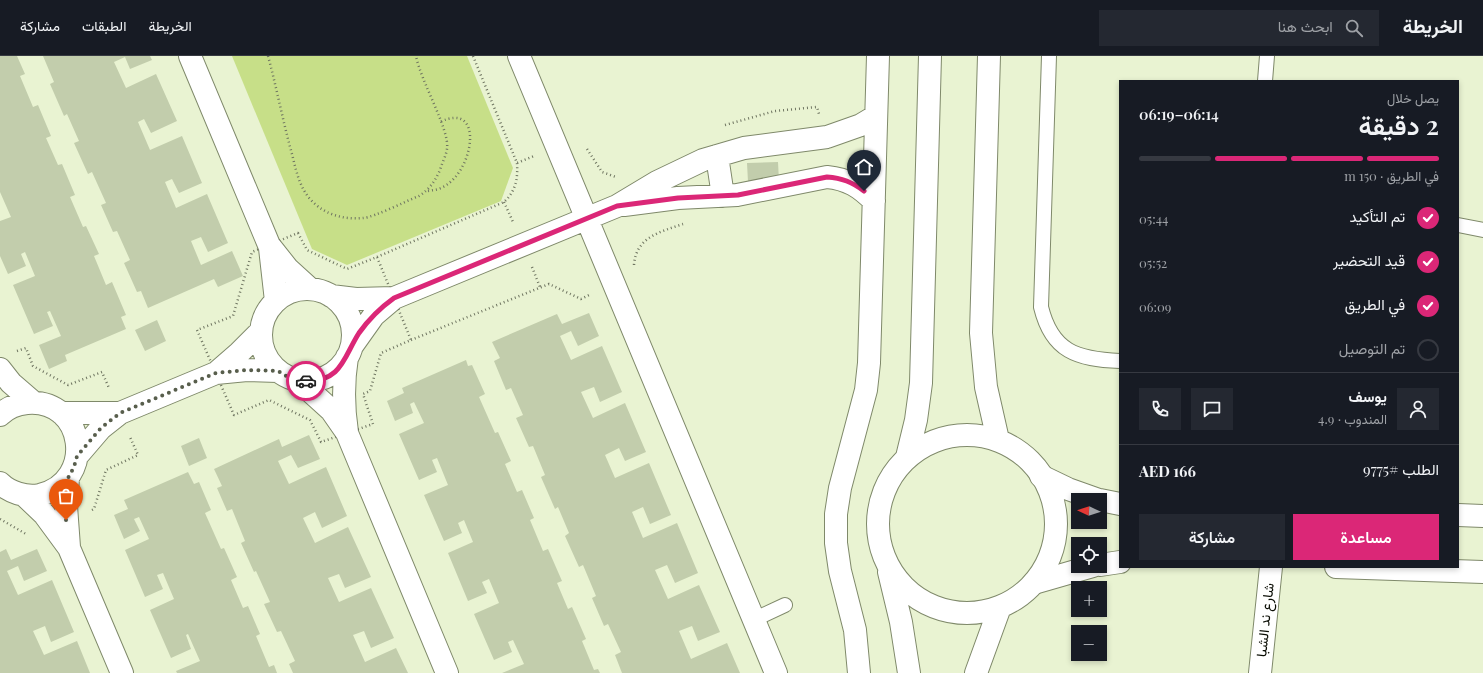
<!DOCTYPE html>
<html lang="ar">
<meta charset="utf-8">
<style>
body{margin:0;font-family:"Playfair Display",Vazirmatn,serif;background:#242831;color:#f1f3f6;direction:rtl;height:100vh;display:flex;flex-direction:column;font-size:15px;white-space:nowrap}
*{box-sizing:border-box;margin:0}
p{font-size:13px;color:#9ea1a6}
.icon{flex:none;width:22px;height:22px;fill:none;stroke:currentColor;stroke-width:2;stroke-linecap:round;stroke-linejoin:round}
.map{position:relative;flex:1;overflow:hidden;direction:ltr}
.sheet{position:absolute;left:1119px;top:24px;width:340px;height:488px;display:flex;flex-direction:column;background:#171b24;border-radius:0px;box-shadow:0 2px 6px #0003;direction:rtl}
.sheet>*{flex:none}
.needle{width:26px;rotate:274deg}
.tools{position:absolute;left:1071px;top:437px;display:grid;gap:8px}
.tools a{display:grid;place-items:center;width:36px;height:36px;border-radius:0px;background:#171b24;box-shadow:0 2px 6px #0003;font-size:20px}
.pin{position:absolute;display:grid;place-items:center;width:34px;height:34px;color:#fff;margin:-41px -17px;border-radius:50% 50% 50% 0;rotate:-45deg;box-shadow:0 0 4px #0007}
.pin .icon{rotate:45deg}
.courier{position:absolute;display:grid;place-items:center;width:40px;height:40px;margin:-20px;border:3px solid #db2777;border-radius:50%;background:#fff;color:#222;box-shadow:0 1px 5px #0007}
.summary em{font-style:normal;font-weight:600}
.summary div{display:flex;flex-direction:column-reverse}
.summary{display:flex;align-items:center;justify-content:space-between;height:68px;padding:0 20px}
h1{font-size:26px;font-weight:600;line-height:30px}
.bar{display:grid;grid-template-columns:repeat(4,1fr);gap:6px 4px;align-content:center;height:48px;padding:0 20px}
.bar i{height:5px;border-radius:3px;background:#363941}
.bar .selected{background:#db2777}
.bar p{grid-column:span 4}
.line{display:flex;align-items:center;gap:10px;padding:0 20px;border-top:1px solid #363941}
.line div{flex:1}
.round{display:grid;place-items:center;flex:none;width:42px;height:42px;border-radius:0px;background:#242831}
ol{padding:0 20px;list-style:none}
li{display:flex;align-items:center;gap:12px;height:44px}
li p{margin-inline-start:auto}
li .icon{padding:4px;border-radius:50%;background:#db2777;color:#fff;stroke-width:4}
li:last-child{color:#9ea1a6}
li i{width:22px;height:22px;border:2px solid #363941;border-radius:50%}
.button{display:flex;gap:8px;margin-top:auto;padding:8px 20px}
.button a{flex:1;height:46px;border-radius:0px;background:#db2777;color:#fff;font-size:16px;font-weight:600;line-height:46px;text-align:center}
.button a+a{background:#242831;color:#f1f3f6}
header{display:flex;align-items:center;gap:24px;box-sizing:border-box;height:56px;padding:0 20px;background:#171b24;border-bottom:1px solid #363941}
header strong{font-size:19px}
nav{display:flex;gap:22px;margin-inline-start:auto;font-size:14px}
.search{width:280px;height:36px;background:#242831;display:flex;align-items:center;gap:10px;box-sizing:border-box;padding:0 14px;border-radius:0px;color:#9ea1a6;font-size:15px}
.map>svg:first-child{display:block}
</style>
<header>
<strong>الخريطة</strong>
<div class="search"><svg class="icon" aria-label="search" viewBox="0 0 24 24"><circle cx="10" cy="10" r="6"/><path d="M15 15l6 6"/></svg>ابحث هنا</div>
<nav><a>الخريطة</a><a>الطبقات</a><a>مشاركة</a></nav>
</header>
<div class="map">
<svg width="1483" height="617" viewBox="0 0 1483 617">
<rect width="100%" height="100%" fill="#e9f3d2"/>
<!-- green -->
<path fill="#c7df88" d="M232,0h235l46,112 -12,33 -154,64 -35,-16z"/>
<!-- building -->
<path fill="#c2cdac" d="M0,0h17l8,18 -5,2 13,31 5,-2 13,31 -5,2 12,27 4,-1 13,31 -5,2 13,30 3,-1 13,28 -5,2 12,29 6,-3 14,33 -5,2 5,12 -61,26 2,6 -18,8 -10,-24 22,-9 -11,-25 -3,1 6,14 -19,8 -21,-49 22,-9 -10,-24 -4,2 5,12 -18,8 -8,-18v-35l11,-4 -11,-25z
M43,0h107l2,4 -22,9 -5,-12 -11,5 12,26 30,-14 21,47 -26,12 -7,-14 -6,3 12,28 32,-14 20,47 -23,10 -7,-14 -7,3 11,26 31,-14 21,49 -20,9 -7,-15 -10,4 10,24 31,-14 11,25 -25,11 -4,-8 -66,29 -7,-17 -4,1 -13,-29 6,-3 -13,-29 -4,1 -12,-27 5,-2 -14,-31 -4,2 -14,-31 5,-2 -12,-27 -3,2 -14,-32 4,-2z
M778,106l1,19 -31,1 -1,-19z
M589,257l10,23 -21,10 -7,-15 -11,5 11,24 31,-14 20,46 -22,10 -6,-15 -13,5 12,26 32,-15 21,49 -21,9 -6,-13 -14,7 10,23 34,-15 22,52 -21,9 -7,-17 -11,5 11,26 34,-15 21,50 -23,10 -8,-18 -12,5 13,29 31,-14 21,47 -22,9 -6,-15 -13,5 12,28 36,-16 13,30h-118l-7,-18 6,-3 -13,-28 -4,2 -12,-28 4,-2 -13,-31 -4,2 -14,-31 4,-3 -11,-26 -3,2 -14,-32 4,-2 -12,-29 -4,1 -13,-29 7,-3 -12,-27 -5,2 -12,-29 6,-3 -8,-16 65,-28 5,10z
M157,264l9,21 -21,10 -10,-21z
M466,304l2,6 4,-1 13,29 -6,3 16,36 3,-1 13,29 -6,3 12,28 5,-2 12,28 -4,2 13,31 5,-2 14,32 -5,2 11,26 4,-2 14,32 -4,2 12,29 4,-1 2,4h-98l22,-9 -11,-24 -5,2 4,10 -18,8 -20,-46 25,-11 -10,-24 -7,3 5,11 -19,8 -20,-48 25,-11 -9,-22 -6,3 4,10 -18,8 -20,-46 24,-10 -11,-27 -5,2 5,12 -18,8 -20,-46 25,-11 -10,-21 -4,2 3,9 -18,8 -8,-20 17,-8 -2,-5z
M309,379l11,24 -22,9 -7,-13 -13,6 11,23 37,-17 21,49 -25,12 -7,-16 -12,6 12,25 33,-16 23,50 -26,11 -6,-14 -11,4 11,24 32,-14 23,50 -23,10 -7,-17 -11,4 12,27 31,-14 12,25h-115l-4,-9 6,-3 -14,-30 -4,1 -13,-28 6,-2 -14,-31 -2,1 -13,-29 4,-2 -13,-32 -5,2 -10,-23 5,-2 -8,-17 65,-30 3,8z
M199,382l8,20 -18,8 -8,-20z
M188,416l6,12 5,-2 12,28 -6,3 16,36 3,-1 13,29 -6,3 12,28 5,-2 12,28 -4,2 13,31 5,-2 3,8h-100l-1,-2 24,-10 -12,-27 -2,1 5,14 -20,9 -21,-48 24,-11 -11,-26 -6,2 6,14 -18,8 -20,-47 24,-11 -10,-22 -5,2 6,12 -16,8 -10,-24 14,-6 -4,-9z
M6,493l5,11 26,-11 10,22 -23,10 -6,-15 -11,5 11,24 34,-15 22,52 -23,10 -6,-16 -12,5 11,24 33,-14 13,32h-90v-121z"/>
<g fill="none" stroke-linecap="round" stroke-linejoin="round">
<defs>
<path id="service" d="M1049,0l-8,251c11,45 36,52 79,54
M1265,25l2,-25
M1458,169l25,5
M753,564l32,-15"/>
<path id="minor" d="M190,0l79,189 19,24 22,20
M519,0l257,617
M717,100l6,40
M624,149l54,-7 59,-3 90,-18c21,2 33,10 47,24
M270,192l6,53
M261 279a46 46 0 1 1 92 0a46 46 0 1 1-92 0Z
M331,240l25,3 38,-1
M352,290l22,-31 20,-17 223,-92 40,-24 46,-22 41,-12 83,-11 34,-12 15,-9
M0,313l11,14 22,19
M216,317l31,-3 31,1
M299,325l32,29 16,23 100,240
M61,357h59
M0,359c7,-7 17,-11 27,-12 58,-5 70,78 13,92 -14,3 -31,-3 -40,-12
M347,376c-4,-26 -4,-50 0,-75
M77,400l24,-28 19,-15 96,-40 23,-20 22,-22
M1041,420l27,13 31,11
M68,422l-2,28 3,41
M24,439l20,19 25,34 53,125
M1100,444l20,4
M1458,459l25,1
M1100,509l20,-3
M1336,511l147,5
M1034,527l59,-17
M859,617l-4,-43 -15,-59 -4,-28v-29l4,-26 26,-98 3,-27 9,-307
M1260,617l11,-106"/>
<path id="secondary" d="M989,0l-8,277 5,54 12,53
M878 468a89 89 0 1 1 178 0a89 89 0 1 1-178 0Z
M907,401l9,-37 5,-37 9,-327
M889,516l12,50 8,51
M976,617l24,-66"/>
</defs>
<!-- service casing -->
<use href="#service" stroke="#7f896a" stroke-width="16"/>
<!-- minor casing -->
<use href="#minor" stroke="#7f896a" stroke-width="24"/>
<!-- secondary casing -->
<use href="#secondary" stroke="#7f896a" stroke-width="24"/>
<!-- path -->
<path stroke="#6f7561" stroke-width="2.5" stroke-dasharray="1 3" stroke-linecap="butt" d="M268,0c9,33 15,66 24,98 4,16 7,32 18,45 13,15 33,21 53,19 12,-1 43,-17 56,-22 11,-7 16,-15 21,-26 2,-7 6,-14 7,-21 3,-19 -26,-67 -31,-93
M473,0l44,107 17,-7
M725,69l50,-14 42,-4 2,7
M587,93l15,23 14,5
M428,135c5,-1 10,-1 15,-4 31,-15 42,-87 -3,-65
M504,146l9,20
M298,177l9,17 40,19 30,-12 34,83 -30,13 -11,38 -7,3 10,30 -52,18 -11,-22 -41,-20 -35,15 -37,-85 36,-14 19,-64z
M377,201l127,-55c12,-11 14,-24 13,-39
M634,209c2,-28 26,-33 49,-41
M532,211l8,20
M411,284l138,-56 32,15 10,-5
M17,295l9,-3 7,18 35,19 34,-13 7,16
M92,454l2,-1 12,-39 32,-15 -8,-18
M0,463l26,15"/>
<!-- service -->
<use href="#service" stroke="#fff" stroke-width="14"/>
<!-- minor -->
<use href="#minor" stroke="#fff" stroke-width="22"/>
<!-- secondary -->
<use href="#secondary" stroke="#fff" stroke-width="22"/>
</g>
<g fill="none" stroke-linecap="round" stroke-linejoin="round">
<!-- done -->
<path stroke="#585e4c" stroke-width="4" stroke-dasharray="0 7.2" d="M66,464l2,-42 6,-11 3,-11 24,-28 19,-15 96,-40 31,-3 31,1 10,6 18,4"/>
<!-- route -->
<path stroke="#db2777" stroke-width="5" d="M306,325c36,1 38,-25 53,-48 10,-14 21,-25 35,-35l223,-92 61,-8 60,-3 89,-18c15,1 25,5 37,14"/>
</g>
<g text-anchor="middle" stroke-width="3" stroke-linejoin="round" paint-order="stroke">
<!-- street labels -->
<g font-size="14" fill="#0a0d04" stroke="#fff">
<text transform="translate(1265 564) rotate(-84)" y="5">شارع ند الشبا</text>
</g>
</g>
</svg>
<div class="tools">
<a><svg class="needle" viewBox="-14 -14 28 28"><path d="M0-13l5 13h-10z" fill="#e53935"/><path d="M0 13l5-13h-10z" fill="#9ea1a6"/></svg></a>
<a><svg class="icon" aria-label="locate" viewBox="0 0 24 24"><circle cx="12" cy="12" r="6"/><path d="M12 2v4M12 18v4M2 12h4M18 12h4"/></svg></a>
<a>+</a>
<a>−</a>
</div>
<div class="pin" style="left:66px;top:464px;background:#ea580c"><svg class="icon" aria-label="bag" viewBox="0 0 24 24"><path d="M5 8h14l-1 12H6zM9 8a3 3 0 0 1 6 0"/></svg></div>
<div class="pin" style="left:864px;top:135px;background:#1f2937"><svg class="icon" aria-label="home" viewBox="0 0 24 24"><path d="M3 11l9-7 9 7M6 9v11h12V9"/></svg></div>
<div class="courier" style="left:306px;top:325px"><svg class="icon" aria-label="car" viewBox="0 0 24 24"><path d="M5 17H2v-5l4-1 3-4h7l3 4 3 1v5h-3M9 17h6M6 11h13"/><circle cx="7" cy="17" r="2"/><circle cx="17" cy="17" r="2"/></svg></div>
<section class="sheet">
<div class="summary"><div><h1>2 دقيقة</h1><p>يصل خلال</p></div><em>06:14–06:19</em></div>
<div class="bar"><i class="selected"></i><i class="selected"></i><i class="selected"></i><i></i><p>في الطريق · 150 m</p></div>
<ol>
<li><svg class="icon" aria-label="check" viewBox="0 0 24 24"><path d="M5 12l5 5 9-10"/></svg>تم التأكيد<p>05:44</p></li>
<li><svg class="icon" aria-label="check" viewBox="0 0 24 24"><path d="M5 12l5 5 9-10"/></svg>قيد التحضير<p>05:52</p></li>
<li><svg class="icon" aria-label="check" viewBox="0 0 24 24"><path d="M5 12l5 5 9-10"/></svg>في الطريق<p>06:09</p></li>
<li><i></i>تم التوصيل</li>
</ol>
<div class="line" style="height:72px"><a class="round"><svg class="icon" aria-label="person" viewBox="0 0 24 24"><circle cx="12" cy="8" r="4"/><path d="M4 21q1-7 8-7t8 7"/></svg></a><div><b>يوسف</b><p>المندوب · 4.9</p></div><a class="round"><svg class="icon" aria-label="chat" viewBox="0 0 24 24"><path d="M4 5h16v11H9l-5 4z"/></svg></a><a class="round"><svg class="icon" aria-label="phone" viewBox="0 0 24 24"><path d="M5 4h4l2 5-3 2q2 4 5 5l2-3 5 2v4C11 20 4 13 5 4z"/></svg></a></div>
<div class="line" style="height:52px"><div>الطلب #9775</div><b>AED 166</b></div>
<div class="button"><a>مساعدة</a><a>مشاركة</a></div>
</section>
</div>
